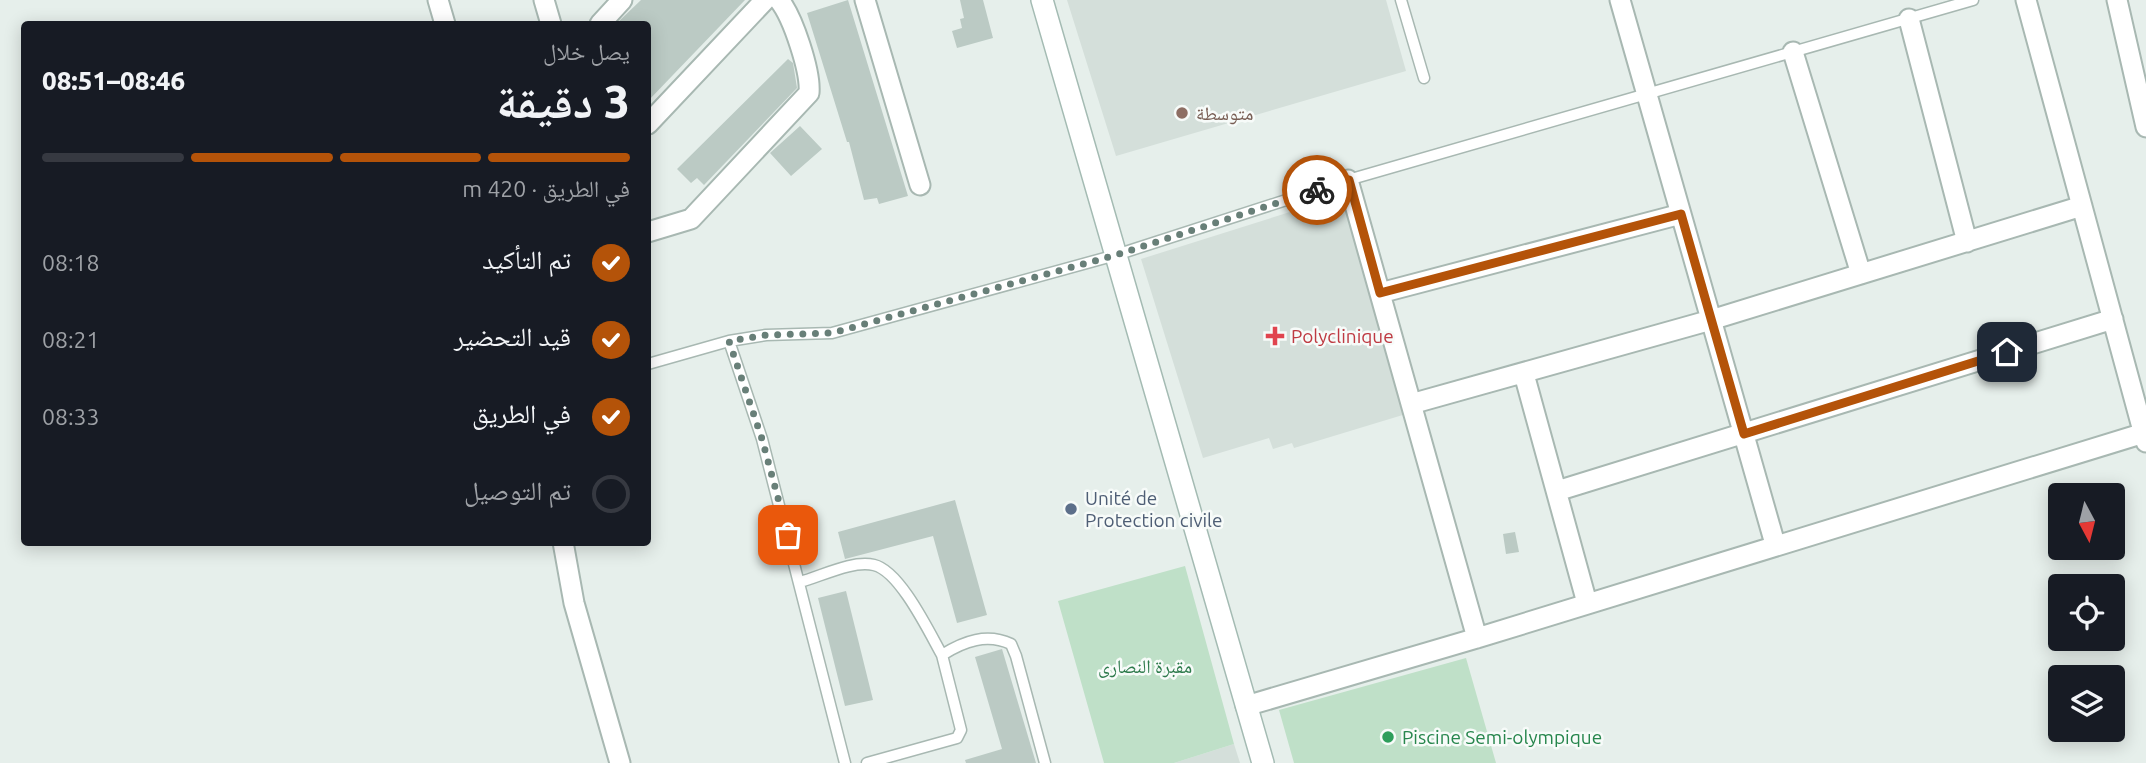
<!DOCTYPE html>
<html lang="ar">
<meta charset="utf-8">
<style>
body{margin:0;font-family:Ubuntu,"Noto Naskh Arabic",sans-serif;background:#242831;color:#f1f3f6;direction:rtl;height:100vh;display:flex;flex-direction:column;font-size:26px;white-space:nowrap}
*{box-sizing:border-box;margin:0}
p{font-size:23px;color:#9ea1a6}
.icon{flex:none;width:38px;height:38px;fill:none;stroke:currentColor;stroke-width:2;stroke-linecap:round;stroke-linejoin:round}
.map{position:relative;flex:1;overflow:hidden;direction:ltr}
.details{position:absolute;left:21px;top:21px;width:630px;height:525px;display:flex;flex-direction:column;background:#171b24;border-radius:7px;box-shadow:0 4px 18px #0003;direction:rtl}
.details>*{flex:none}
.needle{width:46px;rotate:173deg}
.fabs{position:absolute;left:2048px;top:483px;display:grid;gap:14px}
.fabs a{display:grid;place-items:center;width:77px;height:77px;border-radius:7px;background:#171b24;box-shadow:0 4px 18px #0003;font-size:35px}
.pin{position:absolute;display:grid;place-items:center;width:60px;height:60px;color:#fff;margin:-30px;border-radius:14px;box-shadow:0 4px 10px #0006}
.courier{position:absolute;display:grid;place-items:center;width:70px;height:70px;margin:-35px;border:5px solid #b45309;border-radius:50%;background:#fff;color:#222;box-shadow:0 2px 9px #0007}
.headline em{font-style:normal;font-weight:800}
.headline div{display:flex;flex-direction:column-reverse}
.headline{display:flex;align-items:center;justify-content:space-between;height:119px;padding:0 21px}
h1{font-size:46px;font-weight:800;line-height:52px}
.bar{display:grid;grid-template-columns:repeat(4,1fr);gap:10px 7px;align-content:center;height:84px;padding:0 21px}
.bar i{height:9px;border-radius:5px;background:#363941}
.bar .selected{background:#b45309}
.bar p{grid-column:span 4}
ol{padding:0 21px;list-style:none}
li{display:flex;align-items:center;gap:21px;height:77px}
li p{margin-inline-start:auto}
li .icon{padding:7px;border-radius:50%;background:#b45309;color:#fff;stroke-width:4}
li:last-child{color:#9ea1a6}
li i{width:38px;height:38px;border:4px solid #363941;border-radius:50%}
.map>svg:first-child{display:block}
</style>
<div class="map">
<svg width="2146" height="763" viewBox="0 0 2146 763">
<rect width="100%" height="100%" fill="#e6efeb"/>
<!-- built -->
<path fill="#d4dfda" d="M1067,0h319l20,71 -290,85z
M1344,195l62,219 -112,34 -2,-5 -19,6 -4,-11 -66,20 -62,-199z
M1234,744l6,19h-66z"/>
<!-- green -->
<path fill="#bfe0c8" d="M1185,566l49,178 -60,19h-70l-46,-162z
M1466,658l30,105h-202l-15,-53z"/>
<!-- building -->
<path fill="#bbcac4" d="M641,0h104l-97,101v-77h-32z
M848,0l60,196 -29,8 -2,-6 -13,2 -15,-58h-2l-40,-129z
M960,0h23l10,38 -36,10 -5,-17 10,-3 -2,-9 4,-1z
M788,59l5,4 4,25 -93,97 -7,-7 -6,5 -14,-14z
M800,126l22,23 -31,27 -21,-23z
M955,500l32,115 -30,8 -24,-87 -88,23 -7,-27z
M1515,532l4,20 -13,2 -3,-20z
M846,591l27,109 -28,6 -27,-108z
M1002,649l34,114h-70l-1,-3 37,-11 -27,-92z"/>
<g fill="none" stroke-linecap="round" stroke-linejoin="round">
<defs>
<path id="service" d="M1401,0l23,78
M729,341l33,98 83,324
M648,364l81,-23 37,-6 66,-2 284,-78 232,-75 625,-180
M800,582c22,-6 52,-22 74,-17 26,6 55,67 68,90
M867,763l90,-25 4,-8 -19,-75c22,-14 45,-22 69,-11l5,12 29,107"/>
<path id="minor" d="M438,0l7,24
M544,0l7,24
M865,0l55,185
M1620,0l155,544
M2026,0l120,442
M2117,0l29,127
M1909,19l58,223
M600,24l22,-24
M1793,52l68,222
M648,124l117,-124
M1348,180l129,458 667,-205
M648,232l43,-13 118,-126c2,-21 -16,-76 -30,-93
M1380,293l301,-79
M1524,374l63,229
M1411,404l300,-84 371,-114
M1557,491l556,-172
M563,542l11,61 46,160
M1246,706l231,-68"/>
<path id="secondary" d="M1042,0l221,763"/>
</defs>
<!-- service casing -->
<use href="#service" stroke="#a8b8b2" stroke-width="13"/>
<!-- minor casing -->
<use href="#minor" stroke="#a8b8b2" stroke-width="23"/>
<!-- secondary casing -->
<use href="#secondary" stroke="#a4bbb3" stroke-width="24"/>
<!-- service -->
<use href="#service" stroke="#fff" stroke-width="10"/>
<!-- minor -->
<use href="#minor" stroke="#fff" stroke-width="19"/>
<!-- secondary -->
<use href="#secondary" stroke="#fff" stroke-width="21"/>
</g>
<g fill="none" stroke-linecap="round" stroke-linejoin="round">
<!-- done -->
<path stroke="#687f78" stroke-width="7" stroke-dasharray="0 12.6" d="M788,535l-26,-96 -33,-98 37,-6 66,-2 284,-78 201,-65"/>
<!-- route -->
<path stroke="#b45309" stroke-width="9" d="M1317,190l32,-10 31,113 301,-79 63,220 263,-82"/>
</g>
<!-- markers -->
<circle fill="#8d6e63" stroke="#f7fbf9" stroke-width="2.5" cx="1182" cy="113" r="7"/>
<path fill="#e0444e" stroke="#f7fbf9" stroke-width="2.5" d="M1271.5 325.5h7v7h7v7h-7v7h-7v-7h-7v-7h7z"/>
<circle fill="#5c6f8a" stroke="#f7fbf9" stroke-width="2.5" cx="1071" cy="509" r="7"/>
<circle fill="#2e9e5b" stroke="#f7fbf9" stroke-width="2.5" cx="1388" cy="737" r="7"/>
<g text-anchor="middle" stroke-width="5" stroke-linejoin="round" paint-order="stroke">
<!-- education labels -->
<g font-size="19" fill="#785e54" stroke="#f7fbf9" text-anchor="start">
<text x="1196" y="120">متوسطة</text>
</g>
<!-- health labels -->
<g font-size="19" fill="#be3a42" stroke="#f7fbf9" text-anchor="start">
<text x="1291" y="343">Polyclinique</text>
</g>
<!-- service labels -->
<g font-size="19" fill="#4e5e75" stroke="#f7fbf9" text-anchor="start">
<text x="1085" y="505">Unité de<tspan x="1085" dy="22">Protection civile</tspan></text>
</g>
<!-- park labels -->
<g font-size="19" fill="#2d7a4b" stroke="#f7fbf9">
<text x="1145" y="673">مقبرة النصارى</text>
</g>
<!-- leisure labels -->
<g font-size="19" fill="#27864d" stroke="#f7fbf9" text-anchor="start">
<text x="1402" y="744">Piscine Semi-olympique</text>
</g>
</g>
</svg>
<div class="fabs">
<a><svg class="needle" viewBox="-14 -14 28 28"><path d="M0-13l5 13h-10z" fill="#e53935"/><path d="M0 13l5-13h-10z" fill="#9ea1a6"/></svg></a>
<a><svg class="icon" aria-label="locate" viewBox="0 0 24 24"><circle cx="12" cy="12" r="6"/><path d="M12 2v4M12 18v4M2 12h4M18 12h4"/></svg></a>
<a><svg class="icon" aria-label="layers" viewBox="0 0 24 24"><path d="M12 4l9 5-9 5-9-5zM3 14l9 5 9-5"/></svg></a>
</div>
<div class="pin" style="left:788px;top:535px;background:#ea580c"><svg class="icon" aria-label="bag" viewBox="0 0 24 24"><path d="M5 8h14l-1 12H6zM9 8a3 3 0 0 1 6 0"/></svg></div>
<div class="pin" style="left:2007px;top:352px;background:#1f2937"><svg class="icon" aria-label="home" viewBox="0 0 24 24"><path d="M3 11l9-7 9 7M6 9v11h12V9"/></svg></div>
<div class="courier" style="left:1317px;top:190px"><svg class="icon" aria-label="bike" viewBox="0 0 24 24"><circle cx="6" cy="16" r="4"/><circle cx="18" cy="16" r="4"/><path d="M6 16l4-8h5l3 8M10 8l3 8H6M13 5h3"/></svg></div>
<section class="details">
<div class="headline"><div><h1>3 دقيقة</h1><p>يصل خلال</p></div><em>08:46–08:51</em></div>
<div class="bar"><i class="selected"></i><i class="selected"></i><i class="selected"></i><i></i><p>في الطريق · 420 m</p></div>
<ol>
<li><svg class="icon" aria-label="check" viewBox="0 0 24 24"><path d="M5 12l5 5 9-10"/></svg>تم التأكيد<p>08:18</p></li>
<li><svg class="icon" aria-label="check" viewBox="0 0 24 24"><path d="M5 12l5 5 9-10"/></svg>قيد التحضير<p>08:21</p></li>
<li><svg class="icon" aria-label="check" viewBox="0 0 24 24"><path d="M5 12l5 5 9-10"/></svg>في الطريق<p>08:33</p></li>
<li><i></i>تم التوصيل</li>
</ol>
</section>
</div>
